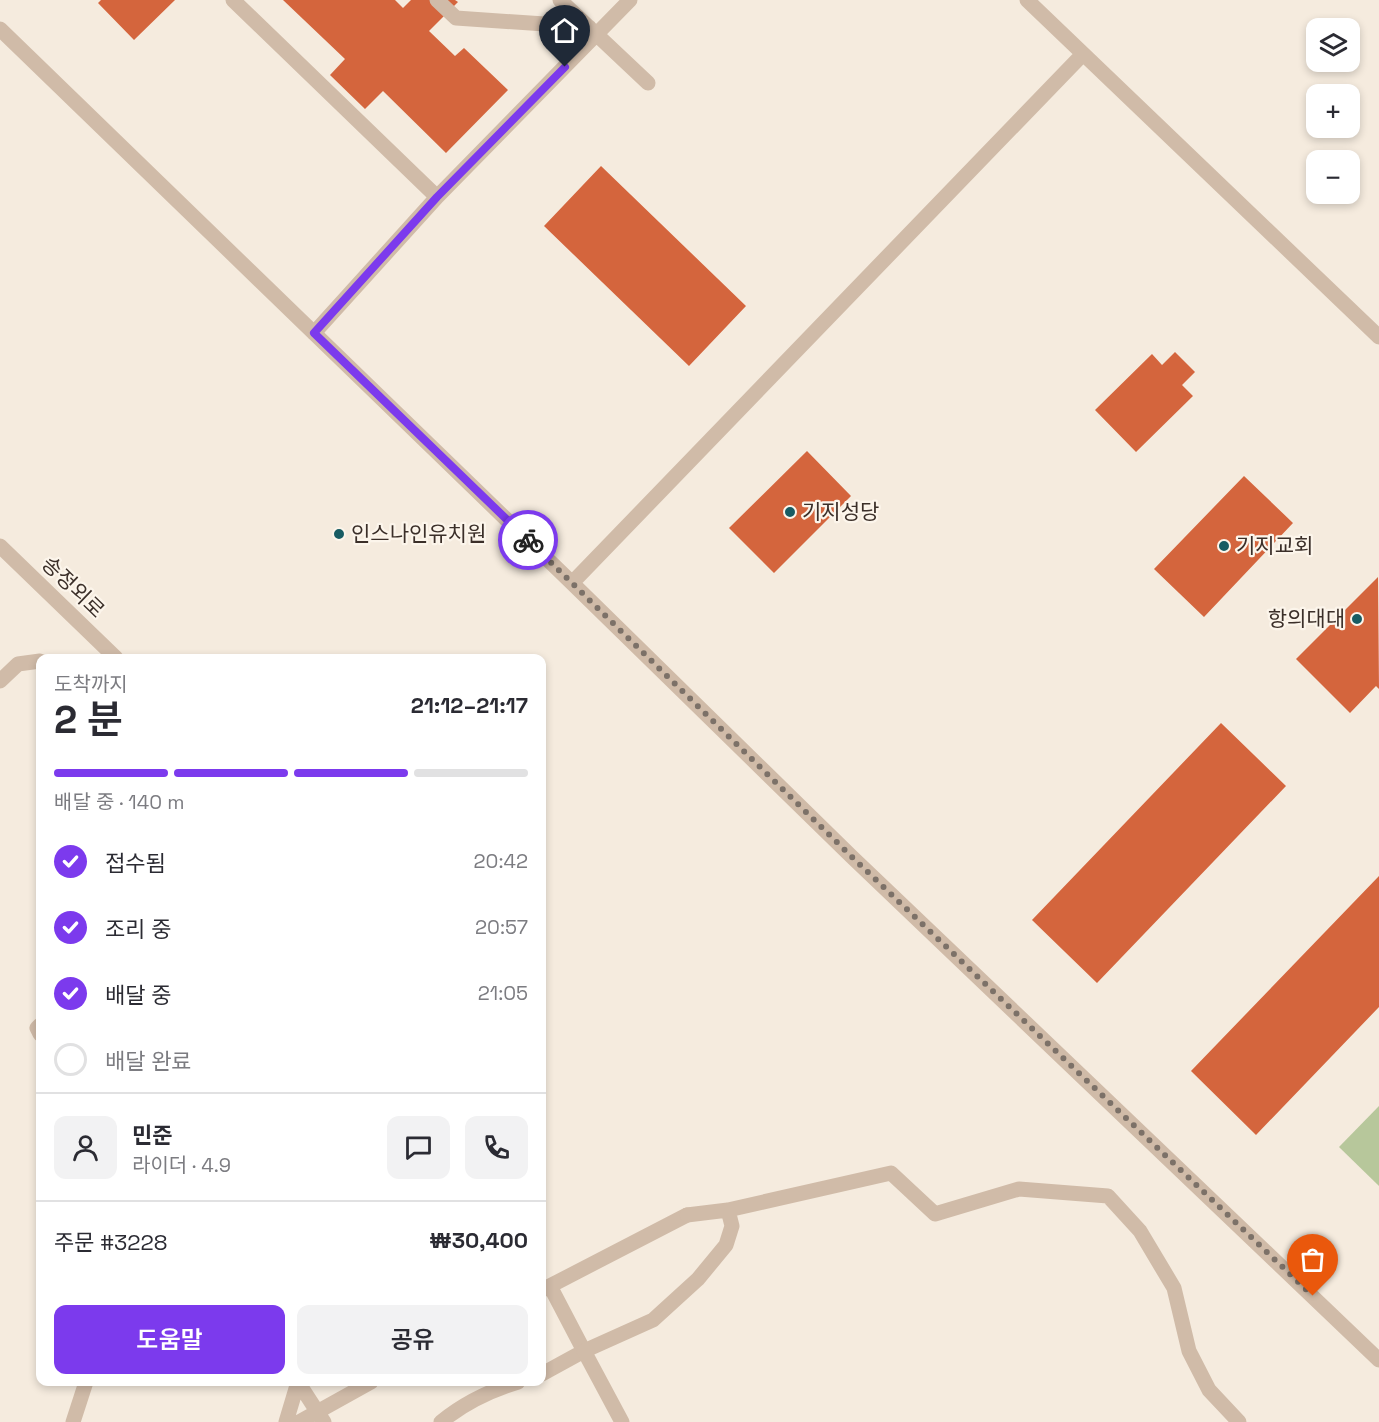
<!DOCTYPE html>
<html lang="ko">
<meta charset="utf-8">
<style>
body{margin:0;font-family:"Space Grotesk","Noto Sans KR",sans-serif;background:#f2f2f3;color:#2b2b33;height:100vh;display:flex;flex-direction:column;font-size:22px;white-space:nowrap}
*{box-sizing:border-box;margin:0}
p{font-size:20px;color:#7c7c81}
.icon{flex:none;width:33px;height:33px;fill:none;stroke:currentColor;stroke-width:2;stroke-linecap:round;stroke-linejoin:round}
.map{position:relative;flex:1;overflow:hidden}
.drawer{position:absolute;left:36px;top:654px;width:510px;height:732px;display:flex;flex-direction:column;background:#fff;border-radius:12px;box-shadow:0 3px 9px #0003}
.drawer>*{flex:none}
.controls{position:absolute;left:1306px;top:18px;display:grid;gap:12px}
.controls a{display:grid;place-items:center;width:54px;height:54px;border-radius:12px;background:#fff;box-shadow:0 3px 9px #0003;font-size:30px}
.pin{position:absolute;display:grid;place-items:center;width:51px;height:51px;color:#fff;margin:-62px -26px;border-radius:50% 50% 50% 0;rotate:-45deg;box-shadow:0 0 6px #0007}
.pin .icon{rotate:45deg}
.courier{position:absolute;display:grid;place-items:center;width:60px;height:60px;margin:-30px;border:4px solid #7c3aed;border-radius:50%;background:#fff;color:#222;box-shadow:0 2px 8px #0007}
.headline em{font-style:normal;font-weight:600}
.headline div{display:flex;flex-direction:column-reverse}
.headline{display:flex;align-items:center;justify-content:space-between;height:102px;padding:0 18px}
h1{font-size:39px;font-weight:600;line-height:45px}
.bar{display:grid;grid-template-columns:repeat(4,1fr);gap:9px 6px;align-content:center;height:72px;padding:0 18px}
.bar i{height:8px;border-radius:4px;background:#e1e1e2}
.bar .on{background:#7c3aed}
.bar p{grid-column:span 4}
.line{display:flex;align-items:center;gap:15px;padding:0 18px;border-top:2px solid #e1e1e2}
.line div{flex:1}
.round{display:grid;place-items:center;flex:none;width:63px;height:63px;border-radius:12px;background:#f2f2f3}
ol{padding:0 18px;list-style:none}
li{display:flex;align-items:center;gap:18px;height:66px}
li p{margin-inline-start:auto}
li .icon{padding:6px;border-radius:50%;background:#7c3aed;color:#fff;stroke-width:4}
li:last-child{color:#7c7c81}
li i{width:33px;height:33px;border:3px solid #e1e1e2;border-radius:50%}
.primary-button{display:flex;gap:12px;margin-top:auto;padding:12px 18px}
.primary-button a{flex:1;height:69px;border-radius:12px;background:#7c3aed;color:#fff;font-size:24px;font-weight:600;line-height:69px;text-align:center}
.primary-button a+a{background:#f2f2f3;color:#2b2b33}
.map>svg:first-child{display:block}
</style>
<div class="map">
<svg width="1379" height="1422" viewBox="0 0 1379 1422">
<rect width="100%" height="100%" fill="#f5ebde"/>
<!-- green -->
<path fill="#b7c79b" d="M1379,1106v80l-40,-39z"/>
<!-- building -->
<path fill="#d4653d" d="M101,0h74l-41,40 -36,-37z
M283,0h112l8,8 8,-8h44l3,2 -29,29 26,25 9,-8 44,42 -62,63 -63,-62 -18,18 -35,-34 15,-16z
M601,166l145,140 -57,60 -145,-140z
M1175,352l20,20 -13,13 11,11 -57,56 -41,-42 57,-56 10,11z
M807,451l44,45 -77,77 -45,-45z
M1244,476l49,47 -89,94 -50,-48z
M1378,577l1,112 -3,-3 -26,27 -54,-54z
M1221,723l65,63 -189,197 -65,-63z
M1379,876v131l-123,128 -65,-64z"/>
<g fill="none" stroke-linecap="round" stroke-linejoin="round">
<!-- lane -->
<path stroke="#d0bba8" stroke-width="15" d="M233,0l204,197 193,-197
M437,0l19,18 133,9
M560,0l88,83
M314,333l123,-136
M0,546l116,112
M0,681l18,-17 22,-3
M40,1025l-3,3 3,6
M542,1290l145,-75
M542,1374l42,-23 -34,-65
M298,1382l26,40
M73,1422l13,-40
M286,1422l12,-40
M299,1422l72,-40
M441,1422c23,-19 48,-31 77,-40"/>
<!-- street -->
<path stroke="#d0bba8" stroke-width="15" d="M1027,0l352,337
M0,29l572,554 280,274 527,503
M572,583l511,-529
M687,1215l41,-5 163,-37 44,41 84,-25 89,7 32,35 34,57 15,63 20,39 30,32
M622,1422l-38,-71 69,-31 45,-41 28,-34 6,-19 -4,-16"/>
</g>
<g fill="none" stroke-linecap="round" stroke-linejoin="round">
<!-- done -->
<path stroke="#7c7168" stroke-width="6" stroke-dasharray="0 10.8" d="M528,540l324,317 461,439"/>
<!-- route -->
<path stroke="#7c3aed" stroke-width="8" d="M528,540l-214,-207 123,-136 128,-130"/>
</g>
<!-- markers -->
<g fill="#185c63" stroke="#fcf5eb" stroke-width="2">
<circle cx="790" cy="512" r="6"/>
<circle cx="339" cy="534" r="6"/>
<circle cx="1224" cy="546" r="6"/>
<circle cx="1357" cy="619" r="6"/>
</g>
<g text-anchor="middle" stroke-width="4.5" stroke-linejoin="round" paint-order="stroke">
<!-- poi labels -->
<g font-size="21" fill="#3b2f29" stroke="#fcf5eb" text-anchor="start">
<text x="802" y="519">기지성당</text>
<text x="351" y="541">인스나인유치원</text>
<text x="1236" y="553">기지교회</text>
<text x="1345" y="626" text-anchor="end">항의대대</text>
</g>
<!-- street labels -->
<g font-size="21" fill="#3b2f29" stroke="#fcf5eb">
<text transform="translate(73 587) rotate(44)" y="7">송정외로</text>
</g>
</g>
</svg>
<div class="controls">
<a><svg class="icon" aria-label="layers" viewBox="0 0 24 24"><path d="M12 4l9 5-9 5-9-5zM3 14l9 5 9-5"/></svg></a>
<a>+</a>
<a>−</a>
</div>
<div class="pin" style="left:1313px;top:1296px;background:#ea580c"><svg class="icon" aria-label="bag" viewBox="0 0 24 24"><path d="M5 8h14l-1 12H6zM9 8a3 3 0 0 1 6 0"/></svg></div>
<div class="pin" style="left:565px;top:67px;background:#1f2937"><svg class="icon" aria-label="home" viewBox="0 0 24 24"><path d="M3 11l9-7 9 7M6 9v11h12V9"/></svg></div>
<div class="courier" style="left:528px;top:540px"><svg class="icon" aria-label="bike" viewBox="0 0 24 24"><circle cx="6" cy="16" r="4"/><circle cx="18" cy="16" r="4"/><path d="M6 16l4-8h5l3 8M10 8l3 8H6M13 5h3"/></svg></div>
<section class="drawer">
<div class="headline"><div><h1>2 분</h1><p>도착까지</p></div><em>21:12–21:17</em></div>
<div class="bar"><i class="on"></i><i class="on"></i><i class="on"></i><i></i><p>배달 중 · 140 m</p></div>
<ol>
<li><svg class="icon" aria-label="check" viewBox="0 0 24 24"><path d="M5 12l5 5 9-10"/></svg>접수됨<p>20:42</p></li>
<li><svg class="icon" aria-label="check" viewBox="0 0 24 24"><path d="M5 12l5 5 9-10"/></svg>조리 중<p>20:57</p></li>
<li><svg class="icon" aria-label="check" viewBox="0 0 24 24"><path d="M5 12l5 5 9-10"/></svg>배달 중<p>21:05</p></li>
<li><i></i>배달 완료</li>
</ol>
<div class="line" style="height:108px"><a class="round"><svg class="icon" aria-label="person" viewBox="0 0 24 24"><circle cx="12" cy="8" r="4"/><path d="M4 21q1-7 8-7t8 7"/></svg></a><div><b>민준</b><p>라이더 · 4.9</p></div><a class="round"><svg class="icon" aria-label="chat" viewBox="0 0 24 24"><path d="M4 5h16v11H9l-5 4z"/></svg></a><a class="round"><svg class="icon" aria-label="phone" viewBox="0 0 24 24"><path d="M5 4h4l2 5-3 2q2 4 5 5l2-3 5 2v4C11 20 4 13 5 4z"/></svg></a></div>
<div class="line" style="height:78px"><div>주문 #3228</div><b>₩30,400</b></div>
<div class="primary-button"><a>도움말</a><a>공유</a></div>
</section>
</div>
